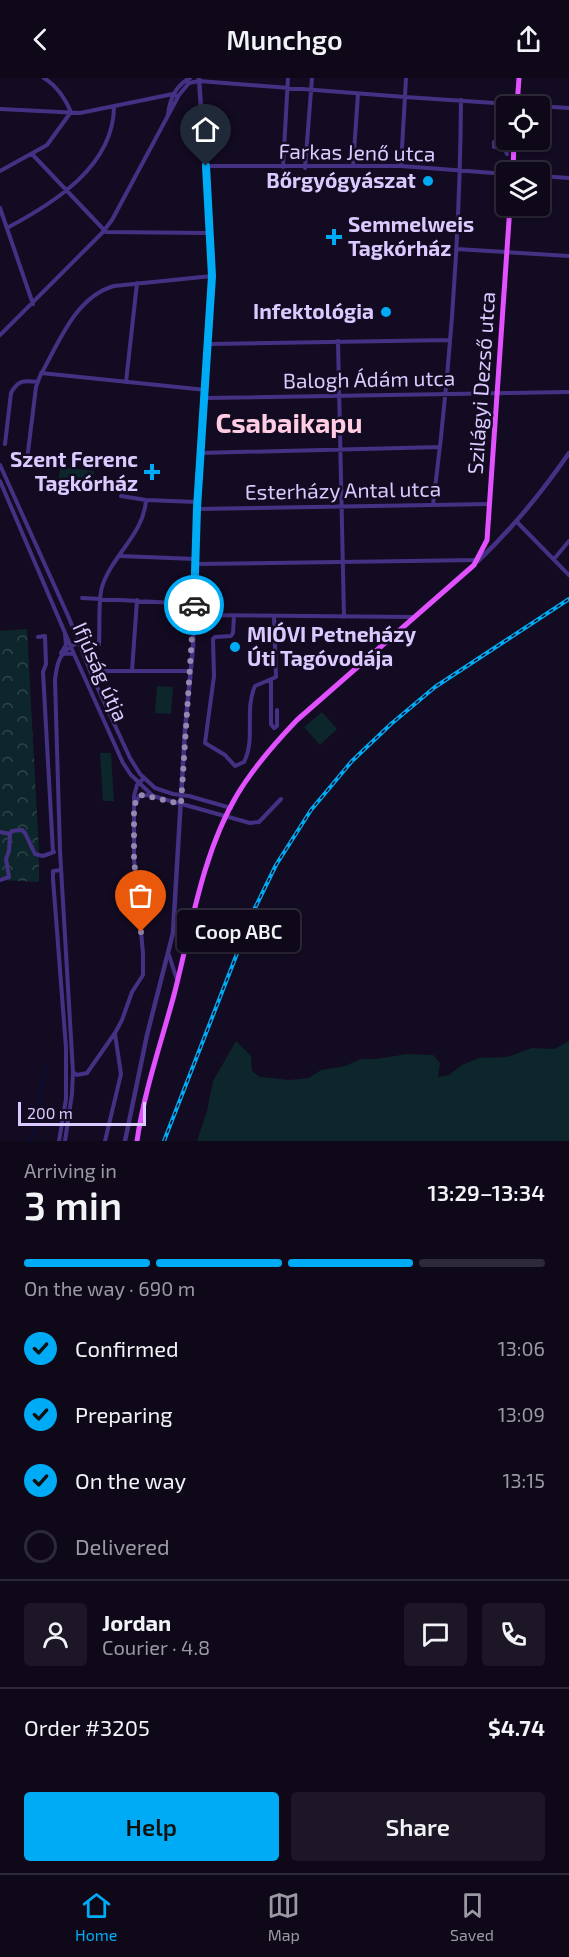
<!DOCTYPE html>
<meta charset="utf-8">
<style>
body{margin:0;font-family:"Exo 2",sans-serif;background:#1c1626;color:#f1f3f6;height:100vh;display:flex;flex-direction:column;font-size:22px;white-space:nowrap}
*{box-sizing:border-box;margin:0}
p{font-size:20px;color:#9b9aa2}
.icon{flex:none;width:33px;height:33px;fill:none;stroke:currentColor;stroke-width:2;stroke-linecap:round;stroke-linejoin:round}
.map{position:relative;height:1063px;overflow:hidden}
.panel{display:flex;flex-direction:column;background:#0e0819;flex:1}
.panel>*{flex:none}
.controls{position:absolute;left:496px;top:18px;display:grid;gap:12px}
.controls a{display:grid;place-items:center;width:54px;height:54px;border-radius:6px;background:#0e0819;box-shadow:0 2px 4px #0004,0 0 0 2px #2e2938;font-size:30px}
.scale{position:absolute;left:18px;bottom:15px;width:128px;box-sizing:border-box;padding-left:6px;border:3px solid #dbcaff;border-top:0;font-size:16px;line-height:21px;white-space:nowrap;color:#dbcaff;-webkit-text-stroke:4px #130b21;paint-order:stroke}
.pin{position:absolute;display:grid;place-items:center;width:51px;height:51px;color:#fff;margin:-62px -26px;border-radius:50% 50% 50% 0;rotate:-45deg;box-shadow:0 0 6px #0007}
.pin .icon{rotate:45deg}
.courier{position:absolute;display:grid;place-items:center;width:60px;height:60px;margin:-30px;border:4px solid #00abf5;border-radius:50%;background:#fff;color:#222;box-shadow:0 2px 8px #0007}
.bubble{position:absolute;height:42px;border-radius:6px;background:#0e0819;box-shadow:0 2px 4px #0004,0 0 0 2px #2e2938;font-size:20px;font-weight:600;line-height:42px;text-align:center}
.headline em{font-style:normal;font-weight:600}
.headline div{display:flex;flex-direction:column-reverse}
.headline{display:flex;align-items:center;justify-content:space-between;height:102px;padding:0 24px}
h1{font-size:39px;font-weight:600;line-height:45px}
.bar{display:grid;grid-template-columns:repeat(4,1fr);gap:9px 6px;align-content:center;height:72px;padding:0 24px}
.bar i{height:8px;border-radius:4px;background:#2e2938}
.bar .selected{background:#00abf5}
.bar p{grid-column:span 4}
.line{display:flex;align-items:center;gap:15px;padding:0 24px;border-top:2px solid #2e2938}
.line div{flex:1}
.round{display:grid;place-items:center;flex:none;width:63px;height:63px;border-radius:6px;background:#1c1626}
ol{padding:0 24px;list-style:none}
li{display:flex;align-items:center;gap:18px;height:66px}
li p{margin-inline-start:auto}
li .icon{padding:6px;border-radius:50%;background:#00abf5;color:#111;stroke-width:4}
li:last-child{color:#9b9aa2}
li i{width:33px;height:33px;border:3px solid #2e2938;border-radius:50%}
.button{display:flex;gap:12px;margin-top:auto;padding:12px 24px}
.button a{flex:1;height:69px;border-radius:6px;background:#00abf5;color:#111;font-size:24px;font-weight:600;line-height:69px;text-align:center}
.button a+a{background:#1c1626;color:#f1f3f6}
header{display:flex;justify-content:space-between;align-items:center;height:78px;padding:0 24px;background:#0e0819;font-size:27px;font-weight:600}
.tabs{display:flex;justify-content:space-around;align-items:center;height:84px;border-top:2px solid #2e2938;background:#0e0819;font-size:16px;color:#9b9aa2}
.tabs a{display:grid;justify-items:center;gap:3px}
.tabs .selected{color:#00abf5}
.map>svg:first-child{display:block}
</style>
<header><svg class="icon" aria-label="back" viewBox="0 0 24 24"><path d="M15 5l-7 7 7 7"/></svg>Munchgo<svg class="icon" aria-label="share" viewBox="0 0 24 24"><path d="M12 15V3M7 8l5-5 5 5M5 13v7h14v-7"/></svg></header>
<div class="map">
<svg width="569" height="1063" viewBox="0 0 569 1063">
<defs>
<pattern id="forest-crowns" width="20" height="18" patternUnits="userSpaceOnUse" patternTransform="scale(1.5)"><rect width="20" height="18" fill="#0d262b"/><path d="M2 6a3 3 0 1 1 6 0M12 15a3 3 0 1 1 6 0" fill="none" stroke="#30444b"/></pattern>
</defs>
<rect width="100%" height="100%" fill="#130b21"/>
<!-- grass -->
<path fill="#0d262b" d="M60,389l34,4 -2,20 -34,-3z
M157,608l16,1 -2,27 -16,-1z
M322,634l15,17 -17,16 -16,-18z
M100,675h11l3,48h-11z
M236,963l15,15 1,15 8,6 30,3 19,-2 12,-8 24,-4 16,-7h15l32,-5 25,1 7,8 -2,14 11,-2 13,-10 17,-7 28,-1 25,-9 22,1 15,-8v100h-372l10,-30 6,-30z"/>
<!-- forest -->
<path fill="url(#forest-crowns)" d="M27,551l12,223v30l-39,-2v-249z"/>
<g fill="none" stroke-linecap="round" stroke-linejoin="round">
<!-- stream -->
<path stroke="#040e40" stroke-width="1.5" d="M45,664v7
M31,1063l15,-76"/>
<!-- minor -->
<path stroke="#453184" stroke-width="4" d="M44,0c13,8 21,20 27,34
M0,31l80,4 93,-19 5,3
M168,36c2,-15 7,-28 22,-36
M494,64v5h10l3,7
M32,76l74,78 103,1
M206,88h195l106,8
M353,88l5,-72
M401,88l5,-88
M283,89l5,-89
M305,90l7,-90
M0,93l47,-26 24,-33
M540,98l29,2
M0,130l33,96
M7,150c47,-25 107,-62 107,-122
M456,171l113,7
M0,257l102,-102 10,-13 67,-125 10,-12 10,-2 206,16 164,11
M338,263l6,276
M209,266l240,-4
M41,295l165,17
M126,304l11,-99
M205,320l364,-6
M5,366l6,-51c7,-13 13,-13 27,-11
M200,375l240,-6
M27,382l9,-73 4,-11c19,-33 35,-79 74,-90l98,-10
M0,387l69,153 24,60 37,80 10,16 15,14 18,6 16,2 42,12
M0,403l74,173 49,109 8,12 22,21 97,27 9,-1 22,-23
M121,418l25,4 51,2
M433,427c17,-134 27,-270 28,-405
M197,431l293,-5
M516,443l53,54
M120,478l75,3
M554,481l15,-18
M195,486l282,-4
M82,520l112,6
M194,537l220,2
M234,538l-1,17 -2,3 -16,1 -2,2 1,37 -9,67 20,12 10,11 9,-4c12,-24 0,-51 11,-76l21,-9 -2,-61
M65,556l1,11 -5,8 13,1
M38,559l7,-1 1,28 -3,8 10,180
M99,566c1,-15 -1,-44 3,-57 10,-32 42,-53 44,-87
M105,593h85
M132,593l5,-71
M271,602v44l3,4 3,-2v-16
M136,725l3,-7 11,-1
M0,754l10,2
M0,802l9,-3 -3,-18 3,-8 1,-17 2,-3 10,-1 3,3 10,21 8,2 11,-4
M169,877l8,25
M73,994l4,3 10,-2 28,-40 7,-13 10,-28 11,-17v-22l-9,-94v-63l3,-11 7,-7
M59,1063l7,-42v-51l-13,-169v-8l8,-1
M65,1063l7,-47 1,-22 -13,-221 -5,-171c2,-19 5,-28 22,-37
M105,1063l16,-67 -6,-40"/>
<!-- tertiary -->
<path stroke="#453184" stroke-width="4.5" d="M478,483c34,-32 64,-69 91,-108
M125,1063l22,-106 26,-102 12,-203 8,-83 4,-138 15,-233 -13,-198"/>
<!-- primary -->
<path stroke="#e151ff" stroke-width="5" d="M517,28l2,-28
M513,94l1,-32
M137,1063c7,-49 24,-98 37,-146 17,-66 28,-141 63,-200 16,-27 38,-52 60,-75l177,-155 13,-25 23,-334"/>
<defs>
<path id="rail" d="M164,1063l90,-231 22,-45 35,-55 41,-49 39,-37 44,-37 134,-88"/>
</defs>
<!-- rail casing -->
<use href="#rail" stroke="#00abf5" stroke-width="4"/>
<!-- rail -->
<use href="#rail" stroke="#130b21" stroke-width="1.5" stroke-dasharray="4.5" stroke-linecap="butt"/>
</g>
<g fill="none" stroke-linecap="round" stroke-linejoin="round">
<!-- done -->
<path stroke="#9587b1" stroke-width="6" stroke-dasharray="0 10.8" d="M141,854l-7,-73v-52l3,-9 5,-3 39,9 13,-199"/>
<!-- route -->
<path stroke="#00abf5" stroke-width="8" d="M194,527l3,-97 15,-232 -6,-110"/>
</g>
<!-- markers -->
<g fill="#00abf5" stroke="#130b21" stroke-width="2">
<circle cx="428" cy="103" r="6"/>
<path d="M331 150h6v6h6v6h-6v6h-6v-6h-6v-6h6z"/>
<circle cx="386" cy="234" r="6"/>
<path d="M149 385h6v6h6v6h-6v6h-6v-6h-6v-6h6z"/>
<circle cx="235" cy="569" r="6"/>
</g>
<g text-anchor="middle" stroke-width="5" stroke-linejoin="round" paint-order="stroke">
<!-- street labels -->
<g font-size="21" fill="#dbcaff" stroke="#130b21">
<text transform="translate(357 75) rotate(1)" y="7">Farkas Jenő utca</text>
<text transform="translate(369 302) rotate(-1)" y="7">Balogh Ádám utca</text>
<text transform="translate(482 305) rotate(-86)" y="7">Szilágyi Dezső utca</text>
<text transform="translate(343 413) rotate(-1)" y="7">Esterházy Antal utca</text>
<text transform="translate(100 594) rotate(66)" y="7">Ifjúság útja</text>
</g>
<!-- poi labels -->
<g font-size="21" font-weight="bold" fill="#dbcaff" stroke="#130b21" text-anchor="end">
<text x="416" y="110">Bőrgyógyászat</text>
<text x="348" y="154" text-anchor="start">Semmelweis<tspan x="348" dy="24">Tagkórház</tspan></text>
<text x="374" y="241">Infektológia</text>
<text x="138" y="389">Szent Ferenc<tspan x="138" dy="24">Tagkórház</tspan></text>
<text x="247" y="564" text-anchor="start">MIÓVI Petneházy<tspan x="247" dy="24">Úti Tagóvodája</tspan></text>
</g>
<!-- district labels -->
<g font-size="27" font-weight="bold" fill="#ffcce2" stroke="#130b21">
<text x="289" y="355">Csabaikapu</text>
</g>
</g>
</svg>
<div class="controls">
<a><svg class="icon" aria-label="locate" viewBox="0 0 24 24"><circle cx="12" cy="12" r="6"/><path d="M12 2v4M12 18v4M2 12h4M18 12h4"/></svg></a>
<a><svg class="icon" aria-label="layers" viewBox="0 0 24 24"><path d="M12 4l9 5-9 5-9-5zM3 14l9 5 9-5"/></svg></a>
</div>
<div class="scale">200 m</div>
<div class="pin" style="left:141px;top:854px;background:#ea580c"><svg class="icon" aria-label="bag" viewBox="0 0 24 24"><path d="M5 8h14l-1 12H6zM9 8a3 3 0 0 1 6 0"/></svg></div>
<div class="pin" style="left:206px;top:88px;background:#1f2937"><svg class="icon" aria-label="home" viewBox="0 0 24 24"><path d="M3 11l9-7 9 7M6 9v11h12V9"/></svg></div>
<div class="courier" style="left:194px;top:527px"><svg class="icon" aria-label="car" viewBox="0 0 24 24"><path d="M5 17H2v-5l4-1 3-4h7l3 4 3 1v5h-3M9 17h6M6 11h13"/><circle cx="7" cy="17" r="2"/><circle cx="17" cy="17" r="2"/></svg></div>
<div class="bubble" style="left:177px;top:832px;width:123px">Coop ABC</div>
</div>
<section class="panel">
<div class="headline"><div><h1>3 min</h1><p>Arriving in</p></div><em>13:29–13:34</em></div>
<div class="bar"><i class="selected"></i><i class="selected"></i><i class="selected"></i><i></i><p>On the way · 690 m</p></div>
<ol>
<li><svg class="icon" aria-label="check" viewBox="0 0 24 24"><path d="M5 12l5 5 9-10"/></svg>Confirmed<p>13:06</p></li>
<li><svg class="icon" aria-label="check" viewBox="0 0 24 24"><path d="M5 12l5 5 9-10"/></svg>Preparing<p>13:09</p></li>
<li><svg class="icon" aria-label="check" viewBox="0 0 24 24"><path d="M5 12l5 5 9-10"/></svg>On the way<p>13:15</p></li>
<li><i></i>Delivered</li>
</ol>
<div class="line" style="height:108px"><a class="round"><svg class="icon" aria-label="person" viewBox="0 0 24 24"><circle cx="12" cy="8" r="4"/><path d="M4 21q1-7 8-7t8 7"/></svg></a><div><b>Jordan</b><p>Courier · 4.8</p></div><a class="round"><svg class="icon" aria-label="chat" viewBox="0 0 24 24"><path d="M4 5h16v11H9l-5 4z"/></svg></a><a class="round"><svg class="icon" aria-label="phone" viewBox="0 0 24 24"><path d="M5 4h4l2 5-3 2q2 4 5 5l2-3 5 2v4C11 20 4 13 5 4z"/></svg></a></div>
<div class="line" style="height:78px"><div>Order #3205</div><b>$4.74</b></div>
<div class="button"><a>Help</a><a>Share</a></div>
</section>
<nav class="tabs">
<a class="selected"><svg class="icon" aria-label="home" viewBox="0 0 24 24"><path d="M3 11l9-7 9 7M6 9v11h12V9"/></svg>Home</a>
<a><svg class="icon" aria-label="map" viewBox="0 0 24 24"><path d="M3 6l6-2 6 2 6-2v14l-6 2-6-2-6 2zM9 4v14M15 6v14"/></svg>Map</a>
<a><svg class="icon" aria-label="saved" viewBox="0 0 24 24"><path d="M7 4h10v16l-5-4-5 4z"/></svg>Saved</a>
</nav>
